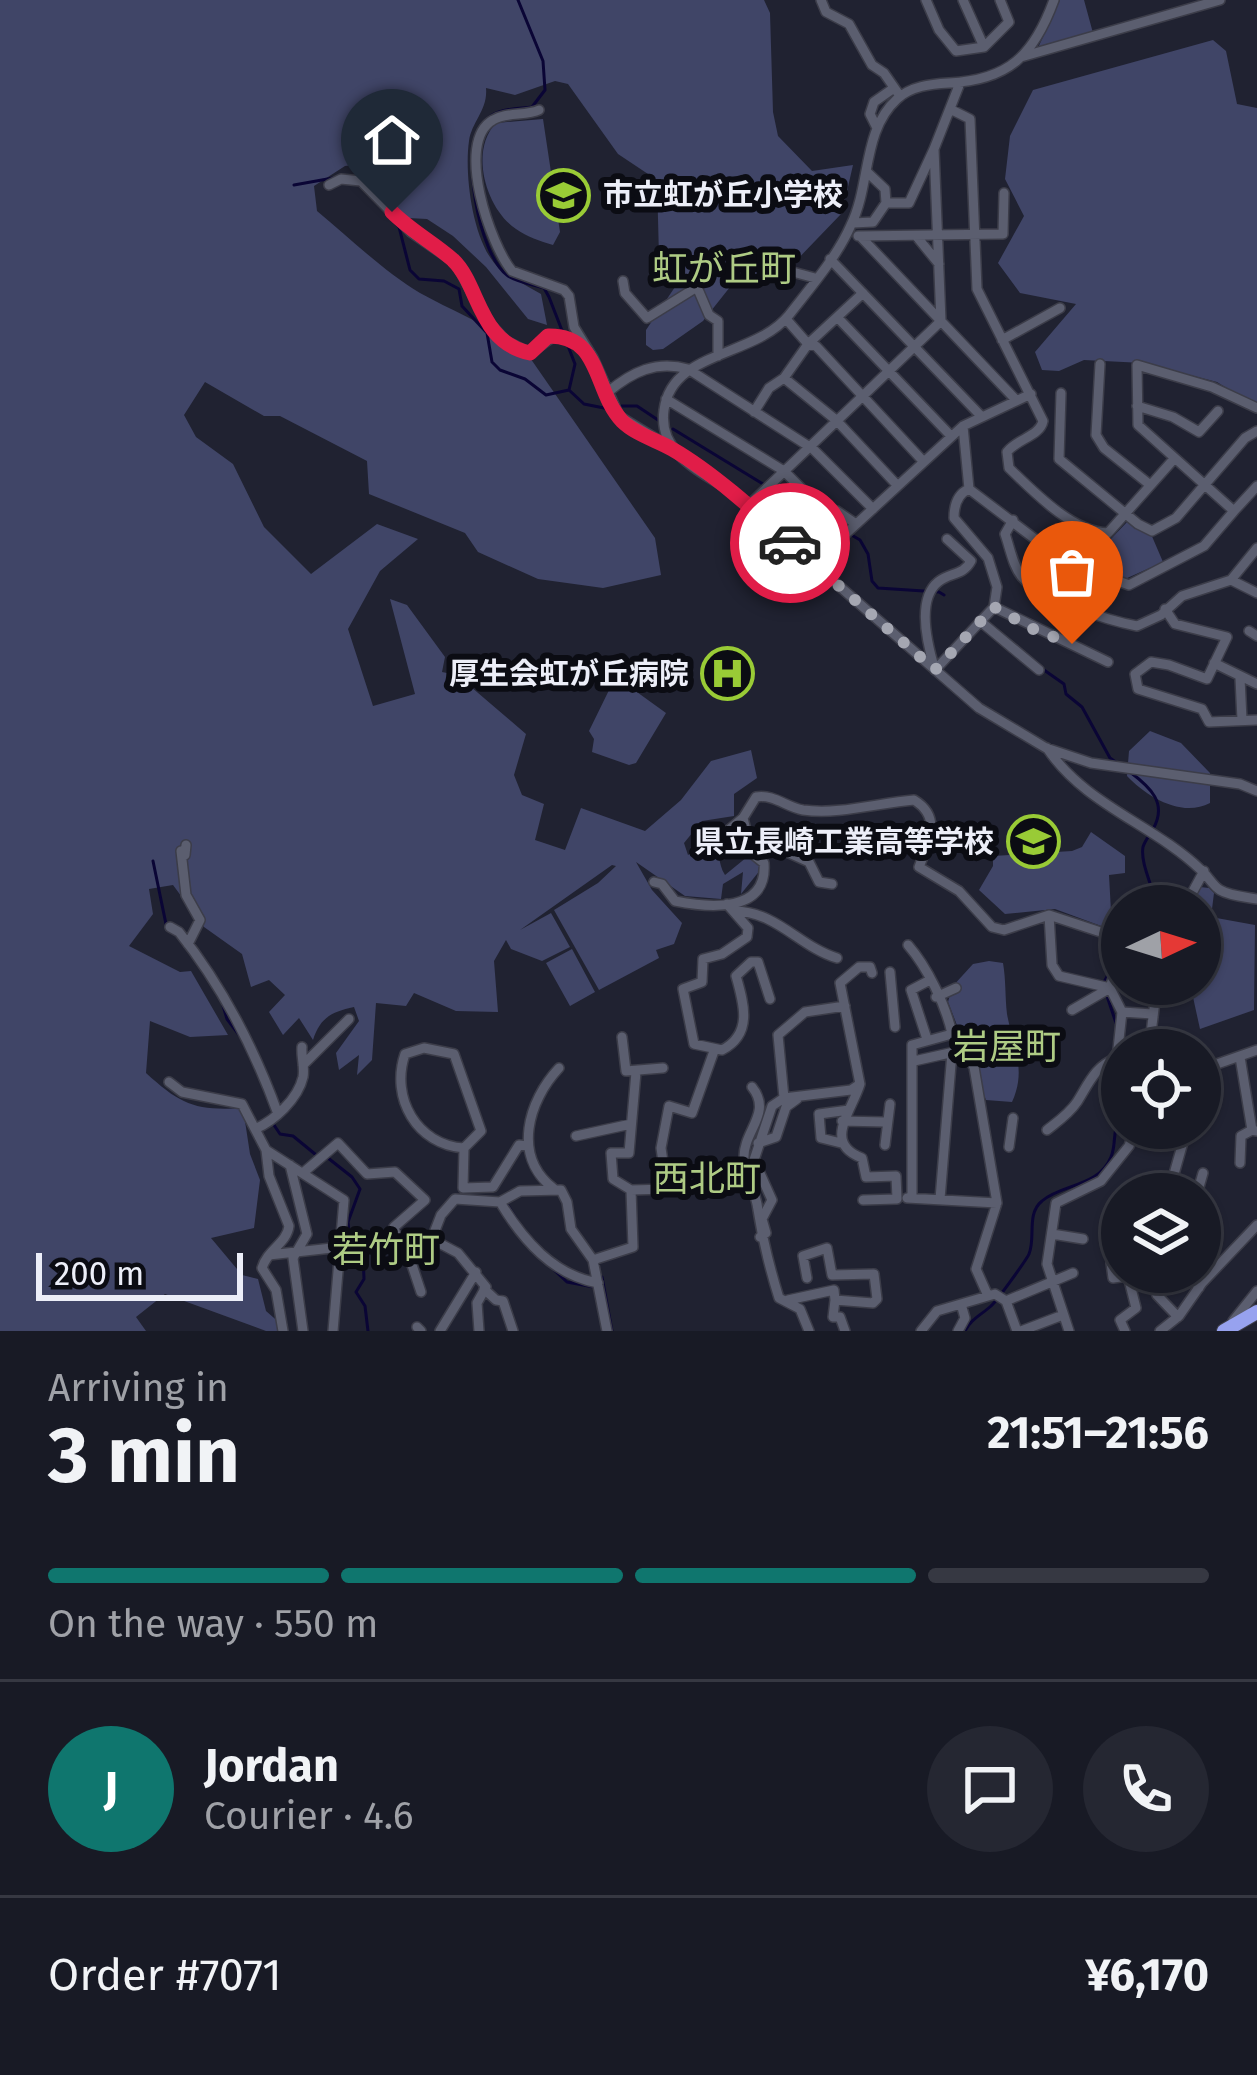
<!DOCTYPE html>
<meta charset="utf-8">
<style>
body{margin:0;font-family:"Fira Sans","Noto Sans JP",sans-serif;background:#252732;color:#f1f3f6;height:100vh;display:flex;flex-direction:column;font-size:45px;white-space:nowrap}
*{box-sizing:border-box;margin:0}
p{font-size:39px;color:#9fa1a7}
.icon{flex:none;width:66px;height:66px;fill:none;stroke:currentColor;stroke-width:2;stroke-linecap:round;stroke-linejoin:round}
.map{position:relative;height:1331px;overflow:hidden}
.details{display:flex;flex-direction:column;background:#181a25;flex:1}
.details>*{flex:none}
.needle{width:78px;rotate:86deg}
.tools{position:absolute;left:1101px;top:885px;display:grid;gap:24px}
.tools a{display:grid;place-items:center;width:120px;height:120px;border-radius:50%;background:#181a25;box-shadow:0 3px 9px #0004,0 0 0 3px #363842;font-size:60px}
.scale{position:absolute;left:36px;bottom:30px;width:207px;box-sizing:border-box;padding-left:12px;border:6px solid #eceef8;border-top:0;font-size:33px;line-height:42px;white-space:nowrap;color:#eceef8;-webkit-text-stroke:9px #0b0c13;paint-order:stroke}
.pin{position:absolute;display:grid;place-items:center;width:102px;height:102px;color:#fff;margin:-123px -51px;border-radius:50% 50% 50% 0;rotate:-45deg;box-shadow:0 0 12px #0007}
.pin .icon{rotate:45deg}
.courier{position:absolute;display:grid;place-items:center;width:120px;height:120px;margin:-60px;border:9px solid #e11d48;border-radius:50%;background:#fff;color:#222;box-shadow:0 3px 15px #0007}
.head em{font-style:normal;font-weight:700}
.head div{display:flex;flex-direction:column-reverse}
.head{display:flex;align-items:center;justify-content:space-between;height:204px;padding:0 48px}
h1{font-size:78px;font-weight:700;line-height:90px}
.bar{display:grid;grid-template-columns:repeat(4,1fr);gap:18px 12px;align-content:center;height:144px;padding:0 48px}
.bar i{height:15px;border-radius:9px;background:#363842}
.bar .active{background:#0f766e}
.bar p{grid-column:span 4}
.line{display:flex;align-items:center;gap:30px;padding:0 48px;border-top:3px solid #363842}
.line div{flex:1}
.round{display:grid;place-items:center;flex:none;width:126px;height:126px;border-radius:63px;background:#252732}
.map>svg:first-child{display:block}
</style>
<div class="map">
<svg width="1257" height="1331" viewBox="0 0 1257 1331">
<rect width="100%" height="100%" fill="#202231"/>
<!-- green -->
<path fill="#404567" d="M0,0h764l6,13 3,99 5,24 34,35 41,-6 -11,48 -51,53 -57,16 -31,39 -40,28 -10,1 -7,-5v-15l31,-46 -18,-27 -2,-77 -39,-26 -50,-70 -13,-3 -40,14 -29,-7c2,22 -14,33 -17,53 -5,34 4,105 31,128 12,10 28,17 41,25l6,31 -19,-6 -42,-52 -33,-31 -26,-17 -19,-1 -24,-21 -23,-33 -16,2 -31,20 3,25c33,27 66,60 103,82 36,20 74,34 106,59l129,186 6,37 -58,13 -65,-9 -60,-27 -13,-19 -96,-39 -2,-33 -87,-45h-16l-59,-34 -21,33 12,22 37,27 31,63 47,47 66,-50 41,15 -38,32 -32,58 25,77 42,-12 -25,-95 17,6 38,52 -3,15 15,3 69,59 -12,41 8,20 22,9 -9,36 30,10 16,-42 64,23 36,-31 30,-39 40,-11 6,28 -23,16v22l-32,5 -18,22 4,12 25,-18c8,13 4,26 12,38l22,-18 9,2 5,10 -20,25 2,-22 -20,12 -2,15 -36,-3 -49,-34 16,28 30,33 -8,21 -18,6 3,8 -60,32 -45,-80 44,-27 18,-17 -4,-1 -92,65 31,-17 19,34 -28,14 -31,-12 -5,-9 -12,21 4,51 -42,-1 -42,-18 -8,13 -30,-3 -4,57 -15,15 2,-20 -20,15 -3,-17 23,-32 -5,-14c-23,5 -34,11 -41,33l-14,-22 -16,17 -14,-23 16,-17 -16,-15 -18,7 -9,-33 -38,-27 -31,-42 -24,4 4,25 -24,32 51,26 11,-1 37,64 -38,2 -40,-16 -4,52c35,32 50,38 97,35l7,46 10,26 -6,48 -43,10 31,37 16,4 8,32 23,20h-23l-101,-37 -29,23 10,14h-146z
M1060,0h24l9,33 -57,19z
M1213,40l13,11 11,53 20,4v294l-10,-1 -30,-19 -74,-19 -59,-3 -25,11 -17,-1 -7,-18 41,-48 -56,-11 -22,-30 26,-47 -19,-37 5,-43 23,-46z
M543,119l17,113 -7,13c-13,-4 -26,-8 -37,-16 -30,-20 -47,-78 -20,-106z
M1128,521l23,13 12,28 -38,17 -29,-11 12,-26z
M623,682l43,31 -30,50 -7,2 -37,-13 2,-13 -5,-8 23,-47z
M1150,731l31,12 29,30v30c-28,15 -63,-6 -83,-27l2,-25z
M1091,832l34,24v17l-16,2 3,55 -57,-21 -50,5 -26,-24 14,-24v-10l79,-5 10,-4z
M1200,887l9,1 5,5 -3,24 44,8 -1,85 -54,19 -9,-41 -22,5v-9h31v-78h-11z
M572,949l23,43 -25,14 -24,-43z
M989,961l14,2c3,17 2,34 4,51 6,33 20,55 5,88l-26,-2 -38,-98 4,-15 21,-23z"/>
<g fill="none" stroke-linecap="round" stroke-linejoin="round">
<!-- stream -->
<path stroke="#0a0535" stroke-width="3" d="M518,0l25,61 2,29 -13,17c-15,2 -34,1 -45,12 -30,27 -8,137 21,157 9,6 26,9 36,12l5,9 26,67 -6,26
M343,176l27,3 4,9
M294,185l39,-7
M377,203l22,24 11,43 9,9 25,2 15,8 3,17 25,27 5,29 8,8 25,9 21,16 23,-5 15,14 25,5
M621,406h16l21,14
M673,429l90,55
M771,492l28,27 32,4 29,17 8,14 4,27 6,7 61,4 5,3
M1044,670l20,14 2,10 16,13 28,51 7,5
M1130,772c20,15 38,31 23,57 -3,6 -8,11 -10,18 -3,17 11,41 13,59
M153,861l14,68
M1103,984l7,-13 12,-5
M1106,993l10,30
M222,1002l5,17 16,21
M1115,1039l-3,26 10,10
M272,1122l8,12 13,2 22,18
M328,1158l24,19 8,12 -12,33 1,10 14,23 1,24 -8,13 9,14 3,25
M507,1204l12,19
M551,1267l16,15 27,5
M602,1277l10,54
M965,1331c6,-12 16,-16 26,-25 5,-4 36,-47 38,-52 7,-17 -3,-40 13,-53 19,-17 57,-14 69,-44 6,-14 0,-25 11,-44"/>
<defs>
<path id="minor" d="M821,0l5,12 23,12 23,41 12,8 16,23
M926,0l13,30 17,21 28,-4
M963,0l21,47 25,-25 -9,-22
M1054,0c-20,55 -45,80 -105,83 -18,1 -38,3 -52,16 -35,32 -26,85 -46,126 -14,32 -41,63 -62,90 -35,43 -117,35 -125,95 -6,42 34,60 64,79l251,219 67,40 45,15 149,21 17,7
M1021,57l199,-57
M539,110c-13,6 -33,2 -46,10 -39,22 -2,126 19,151l52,19 5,6 5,31 19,31 26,58 54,33
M952,110l18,9 7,170 66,132c-3,15 -26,18 -36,31l2,16c25,24 63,64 99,65l65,-73
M876,126l-6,-12 4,-12 20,-14
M329,185l12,-6 20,2 50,51 45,31 31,58 19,20 24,12c20,-12 26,-29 51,-6
M886,203h23l25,-54
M853,223l20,-1 13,-19 -1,-14 -19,-18
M858,236l145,-2 1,-41
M860,236l156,164
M917,237l22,27
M830,259l151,157
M789,271l26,7
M623,281l2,12 22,25 50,-31 12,28 9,6v35
M838,318l113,118
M786,319l22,25 8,2 107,115
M1002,340l58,-32
M1100,364l-4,71 8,13 45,36
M784,378l52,42 61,65
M608,392c24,-20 48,-32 80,-23l125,80 60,60
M1061,393l-2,66 79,65 14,7 24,-13 69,-80 12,-7
M666,399l118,72 36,36 17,4 19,13
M1137,406l36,11 26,15 19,-21
M754,412l15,-24 15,-10 24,-34 55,-51
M963,426l6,63
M748,506l193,-185 -7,-172 26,-66
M1234,511l23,-25
M1013,520l-8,14c5,14 8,33 18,44 17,21 87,43 114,48l24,-11 21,-19 49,-16 26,-32
M814,563l149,-137 68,-32
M1231,580l26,13
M994,607l114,55
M1165,609l10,15 52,13 -20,42 -38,-14 -18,-3 -16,12 3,15 64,20 7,13 48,-2
M980,621l59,49
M1249,631l8,5
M1214,663l43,21
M935,670l59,-63 3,-20 -9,-29 -34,-40c0,-12 3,-24 15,-29l95,72 65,24 75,-39 30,-35 -96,-86 -1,-60 75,22 45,21
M935,670c-7,-23 -19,-70 3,-88 12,-10 25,-6 33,-21l-24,-22
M1240,678l2,42
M1047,748c38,57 106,76 154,122 7,6 12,16 19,20 10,6 26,7 37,9
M743,818l4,16 62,28 10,20 13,2
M186,845l-1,10 -4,-4 5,44 14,25 -12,24
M654,882l8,2 13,17c35,7 93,12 89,-38l-15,-12 -22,-4 -2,-14 18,-15 13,-21c18,-3 30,10 47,13 36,5 75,-7 111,-10 28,17 15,41 5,67l40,24 33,36 12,3 45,-15 73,24
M727,904l21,24 -1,9 -25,17 -19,5 -1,23 -19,7 11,55 28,6c31,-16 22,-46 14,-74l15,-14h7l12,37
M1185,906l19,-35
M735,911c42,1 65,36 102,47
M1049,915l3,50 7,11 51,12
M170,927l9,5c44,55 75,116 99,182
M908,945c19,22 38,60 44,89l-40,11v152
M890,972l5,55
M1122,972l-9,6 -3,10 12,24 -5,46 5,8
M936,997l20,-9
M1072,1010l38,-22
M1122,1012l31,2
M926,1036l-15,-46 19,-10
M622,1037l4,34 37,-3
M1149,1050l8,-66
M1240,1057l12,73 5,1
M914,1061l49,-11 11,17 23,136 -21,66 12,27 7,-2 11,7
M303,1065l46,-46
M1200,1070l57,-20
M169,1082l13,10 60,12 13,25
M860,1084c-8,27 -38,59 2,74l4,19 30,-1 1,23 -34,1
M752,1087c21,26 -9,44 -8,71 1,15 10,31 13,46 5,33 12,62 22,94l21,11 9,22
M1120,1089h2
M784,1098l-6,-63 27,-23 40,-6
M842,1121l43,1
M1047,1130c10,-8 22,-16 30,-28 12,-19 18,-36 40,-44
M576,1136l55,-12
M758,1143l18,-6 10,-30 11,-8
M841,1143l-20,-5 -2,-24 30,-4
M885,1145l5,-41
M1009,1147l4,-29
M464,1148l17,-17 -27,-77 -30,-6 -19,6c-15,44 12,91 59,94l-1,40 30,-1 26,-42 9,1
M266,1150l78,50 -11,131
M1240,1163l1,-27 11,-6
M290,1165l17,69 -14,24 10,73
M304,1172l34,-29 29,31 28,-2 30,28 -31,27 7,27 8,2 12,36
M553,1188c-41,-32 -25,-87 6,-120
M631,1190l-18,-11 -2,-26h18l7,-81
M1182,1194l-8,-20 13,-46
M1197,1194l6,-21
M907,1198l90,5
M940,1199l12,-147
M500,1202c23,38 53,73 98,81
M1052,1234l31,5
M760,1237l6,-4 -4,-14 10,-19 -18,-40 18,-54 12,-8 67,-8 9,-6 -20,-101 19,-16h11l2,6
M269,1255l72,-8
M1111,1263l2,15 15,-2 8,32 -16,12 5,11
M1148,1272l9,23 21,22
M1189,1272l10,16
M807,1278l-4,-22 24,-8 5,27 42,-1 3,25 -4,4 -38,-3 -2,17h7l5,14
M484,1289l12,11 7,1 10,30
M788,1300l46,-10 1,10
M1233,1321l24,-30
M417,1327l4,4
M283,1331l-7,-41 -14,-22c5,-18 25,-25 27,-42l-20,-50 -3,-26 -11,-21c19,-8 43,-30 48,-52 2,-10 -2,-20 -1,-30
M440,1331l36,-59
M479,1331l-2,-28 9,-16 -28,-34 -19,-10 -5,-10 7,-18 14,-16 45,3 20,-11 41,-1 6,12 4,27 22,31
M607,1331l-14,-71 40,-13 -2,-57 36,-1 -6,-41 8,-42 23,7 22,-62
M921,1331l16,-20 51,-15
M958,1331l7,-13 -4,-14
M1017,1331l-11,-30 67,-28
M1021,1331l42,-16
M1069,1331l-22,-67 9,-61 45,-22 28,-35 6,-18
M1160,1331l19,-15 23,-33 55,-58"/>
<path id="highway" d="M1224,1331l33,-19"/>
</defs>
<!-- minor casing -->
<use href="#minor" stroke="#3c3d49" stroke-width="12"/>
<!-- highway casing -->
<use href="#highway" stroke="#3c3d49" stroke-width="16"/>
<!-- minor -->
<use href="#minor" stroke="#5b5e6f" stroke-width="9"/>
<!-- highway -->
<use href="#highway" stroke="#97a2ef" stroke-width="14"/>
</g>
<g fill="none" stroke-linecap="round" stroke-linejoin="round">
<!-- done -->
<path stroke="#a5a7b2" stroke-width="12" stroke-dasharray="0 21.6" d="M790,543l145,127 59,-63 39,22 39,15"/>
<!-- route -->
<path stroke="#e11d48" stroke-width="15" d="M392,212c19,19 42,31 61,48 27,26 25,82 77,93l18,-17c54,-1 45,54 74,85 13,13 34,19 50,28 40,23 83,62 118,94"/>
</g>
<!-- icons -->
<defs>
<symbol id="school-ring" viewBox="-11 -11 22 22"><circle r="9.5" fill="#0b0c13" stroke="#99cb36" stroke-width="1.5"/><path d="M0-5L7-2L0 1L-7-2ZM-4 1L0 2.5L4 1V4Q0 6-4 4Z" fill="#99cb36"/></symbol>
<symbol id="hospital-ring" viewBox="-11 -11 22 22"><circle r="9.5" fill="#0b0c13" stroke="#99cb36" stroke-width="1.5"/><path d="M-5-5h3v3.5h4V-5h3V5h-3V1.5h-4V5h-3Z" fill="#99cb36"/></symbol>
</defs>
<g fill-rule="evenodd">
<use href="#school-ring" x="534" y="166" width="59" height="59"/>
<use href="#hospital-ring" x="698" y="644" width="59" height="59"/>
<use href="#school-ring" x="1004" y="812" width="59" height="59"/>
</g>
<g text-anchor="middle" stroke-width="12" stroke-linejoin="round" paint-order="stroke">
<!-- poi labels -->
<g font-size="30" font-weight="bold" fill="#eceef8" stroke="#0b0c13" text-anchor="end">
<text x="603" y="205" text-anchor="start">市立虹が丘小学校</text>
<text x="689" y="684">厚生会虹が丘病院</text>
<text x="994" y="852">県立長崎工業高等学校</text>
</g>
<!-- quarter labels -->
<g font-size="36" fill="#aecb84" stroke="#0b0c13">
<text x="724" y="281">虹が丘町</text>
<text x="1007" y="1059">岩屋町</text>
<text x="707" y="1191">西北町</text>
<text x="386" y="1262">若竹町</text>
</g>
</g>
</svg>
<div class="tools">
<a><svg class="needle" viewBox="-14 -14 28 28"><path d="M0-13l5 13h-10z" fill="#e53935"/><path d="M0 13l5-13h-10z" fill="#9fa1a7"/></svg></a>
<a><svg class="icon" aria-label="locate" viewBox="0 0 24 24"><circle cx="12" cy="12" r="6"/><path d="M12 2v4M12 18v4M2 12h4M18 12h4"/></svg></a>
<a><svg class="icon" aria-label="layers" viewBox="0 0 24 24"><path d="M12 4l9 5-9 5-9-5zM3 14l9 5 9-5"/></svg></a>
</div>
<div class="scale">200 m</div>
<div class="pin" style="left:1072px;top:644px;background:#ea580c"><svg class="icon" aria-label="bag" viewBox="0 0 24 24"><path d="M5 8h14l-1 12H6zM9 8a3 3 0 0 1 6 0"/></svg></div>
<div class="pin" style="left:392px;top:212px;background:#1f2937"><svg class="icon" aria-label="home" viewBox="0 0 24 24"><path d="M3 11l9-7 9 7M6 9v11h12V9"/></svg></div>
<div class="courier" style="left:790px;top:543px"><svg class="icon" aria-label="car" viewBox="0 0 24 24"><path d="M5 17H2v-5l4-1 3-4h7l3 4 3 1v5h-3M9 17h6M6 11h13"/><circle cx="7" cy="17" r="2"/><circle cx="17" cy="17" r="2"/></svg></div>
</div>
<section class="details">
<div class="head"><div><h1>3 min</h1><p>Arriving in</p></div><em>21:51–21:56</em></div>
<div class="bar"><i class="active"></i><i class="active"></i><i class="active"></i><i></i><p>On the way · 550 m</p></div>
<div class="line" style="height:216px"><b class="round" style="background:#0f766e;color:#fff">J</b><div><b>Jordan</b><p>Courier · 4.6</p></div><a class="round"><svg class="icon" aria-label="chat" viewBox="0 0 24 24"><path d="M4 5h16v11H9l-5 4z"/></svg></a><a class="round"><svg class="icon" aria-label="phone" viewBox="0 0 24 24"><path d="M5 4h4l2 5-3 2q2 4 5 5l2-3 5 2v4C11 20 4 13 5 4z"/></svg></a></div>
<div class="line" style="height:156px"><div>Order #7071</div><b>¥6,170</b></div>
</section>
